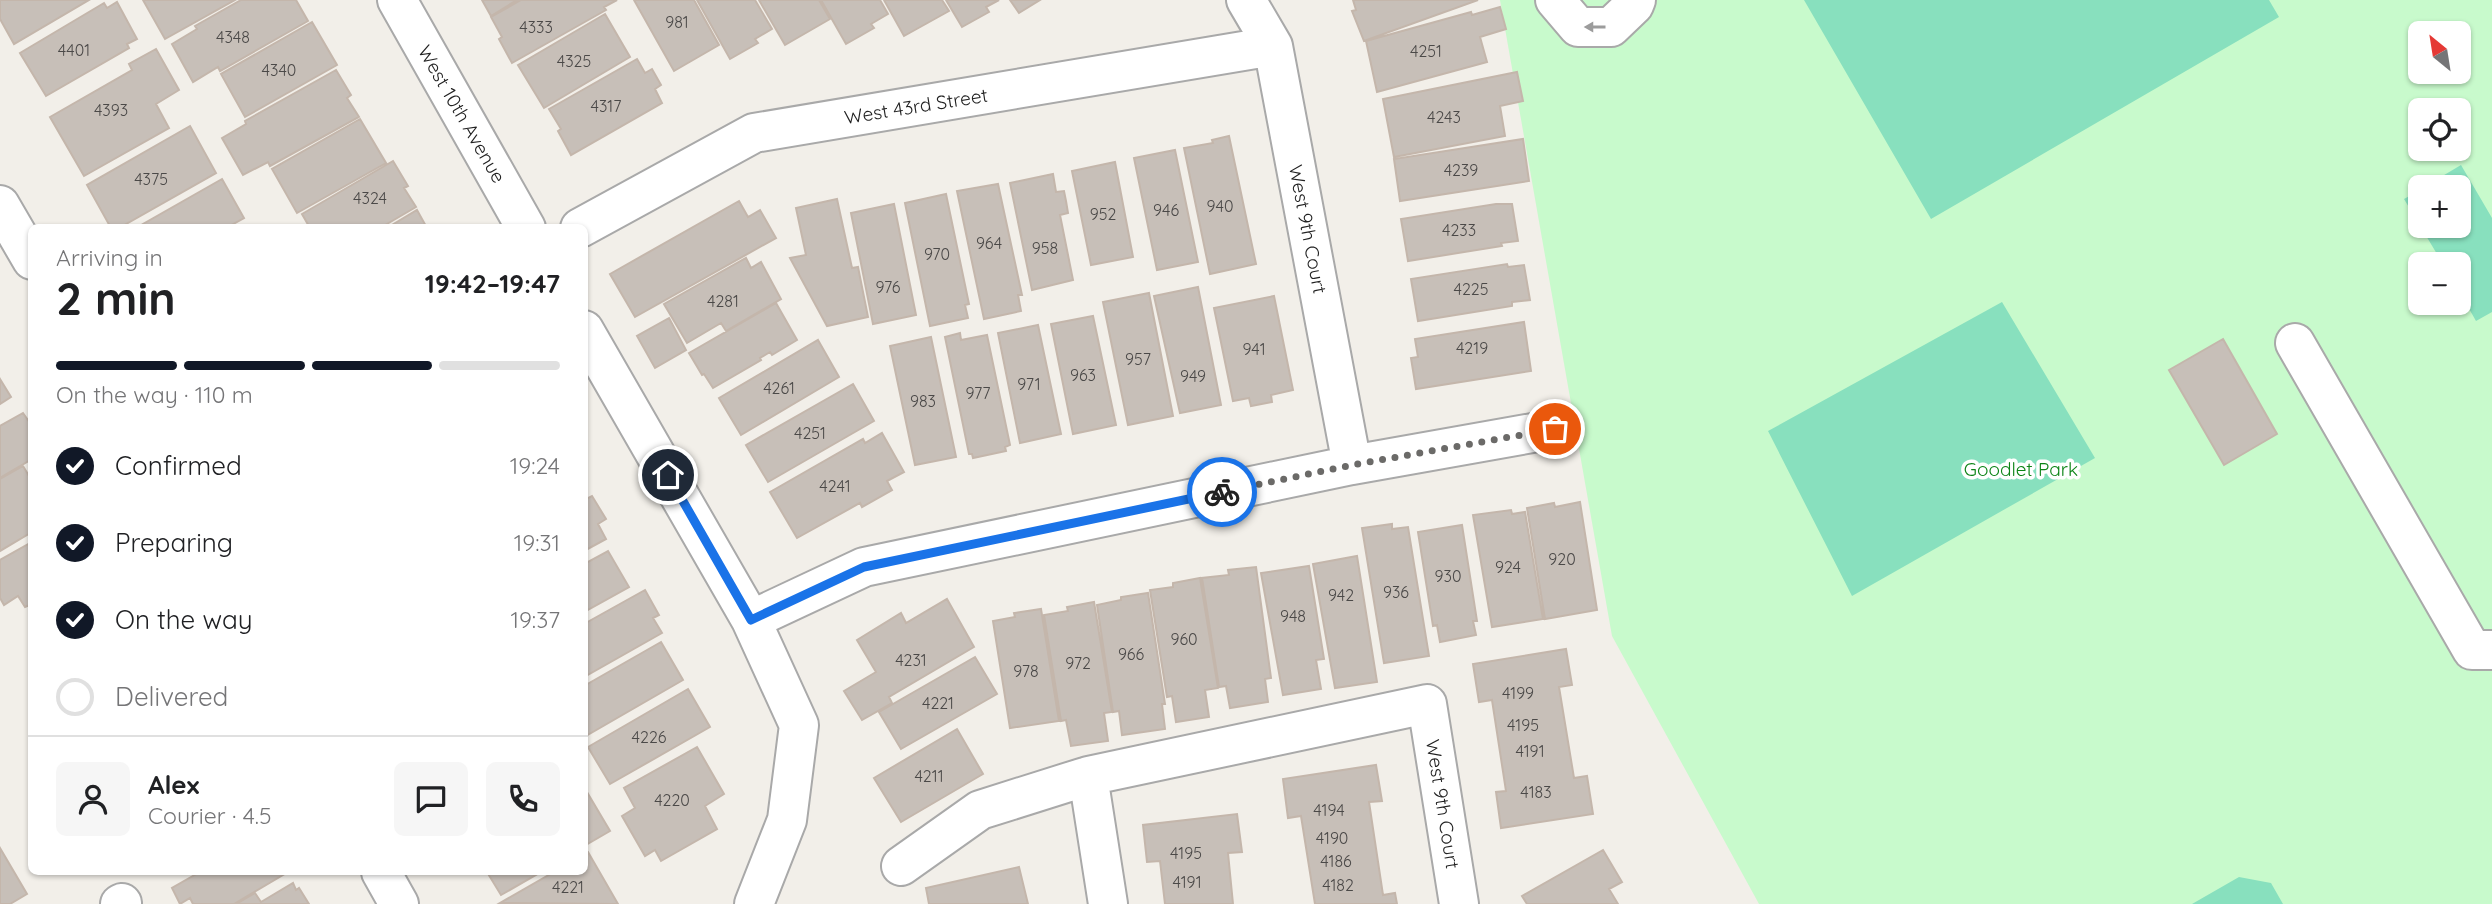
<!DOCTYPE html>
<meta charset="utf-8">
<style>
body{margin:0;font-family:Quicksand,sans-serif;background:#f6f6f6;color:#202124;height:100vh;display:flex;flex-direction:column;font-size:26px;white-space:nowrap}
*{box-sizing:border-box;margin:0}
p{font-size:23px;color:#757577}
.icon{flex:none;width:38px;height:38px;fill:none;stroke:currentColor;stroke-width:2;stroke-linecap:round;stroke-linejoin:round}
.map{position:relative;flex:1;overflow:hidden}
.panel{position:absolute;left:28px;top:224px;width:560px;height:651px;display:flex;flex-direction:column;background:#fff;border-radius:10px;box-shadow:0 2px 5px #0004}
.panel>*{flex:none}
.needle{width:46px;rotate:330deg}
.tools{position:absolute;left:2408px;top:21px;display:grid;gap:14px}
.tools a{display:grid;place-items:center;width:63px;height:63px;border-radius:10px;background:#fff;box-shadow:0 2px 5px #0004;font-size:35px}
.pin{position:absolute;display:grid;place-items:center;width:60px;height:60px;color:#fff;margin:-30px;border:4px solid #fff;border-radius:50%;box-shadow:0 2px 7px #0007}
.courier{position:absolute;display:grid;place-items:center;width:70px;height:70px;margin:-35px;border:5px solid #1a73e8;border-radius:50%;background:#fff;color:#222;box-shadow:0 2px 9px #0007}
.summary em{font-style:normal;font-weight:700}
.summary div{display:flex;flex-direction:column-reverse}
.summary{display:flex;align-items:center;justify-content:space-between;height:119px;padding:0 28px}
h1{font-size:46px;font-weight:700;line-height:52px}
.bar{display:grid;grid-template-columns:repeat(4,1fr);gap:10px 7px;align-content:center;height:84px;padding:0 28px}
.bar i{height:9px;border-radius:5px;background:#e0e0e0}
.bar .active{background:#111827}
.bar p{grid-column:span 4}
.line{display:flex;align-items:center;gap:18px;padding:0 28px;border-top:2px solid #e0e0e0}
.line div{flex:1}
.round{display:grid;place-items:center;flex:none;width:74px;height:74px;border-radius:10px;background:#f6f6f6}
ol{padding:0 28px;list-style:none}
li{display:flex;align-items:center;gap:21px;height:77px}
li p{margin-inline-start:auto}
li .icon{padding:7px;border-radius:50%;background:#111827;color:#fff;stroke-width:4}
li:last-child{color:#757577}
li i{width:38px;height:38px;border:4px solid #e0e0e0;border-radius:50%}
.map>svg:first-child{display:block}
</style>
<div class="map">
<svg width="2492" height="904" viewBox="0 0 2492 904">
<rect width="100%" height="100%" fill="#f2efe9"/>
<!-- park -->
<path fill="#c8facc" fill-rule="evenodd" d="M1500,0h992v904h-733l-147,-268zM2420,33h39v39h-39zM2420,110h39v39h-39zM2420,187h39v39h-39zM2420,264h39v39h-39z"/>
<!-- pitch -->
<path fill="#88e0be" d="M1804,0h465l10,17 -348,202z
M2461,165l31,53v94l-16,9 -17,-30v-27h-16l-39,-65 16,-9v36h39v-39h-35z
M2002,302l93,156 -243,138 -84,-165z
M2239,877l32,6 12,21h-91z"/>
<!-- building -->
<path fill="#c7bfb8" stroke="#c4b6ab" stroke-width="2" d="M0,0h89l-75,44 -14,-25z
M143,0h92l-70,39z
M241,0h55l12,21 -88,50 -2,-4 -25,15 -21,-38 25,-15 -2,-3z
M482,0h35l-26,16z
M521,0h96l-13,7 2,3 -94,53 -13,-24 3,-2 -11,-20z
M634,0h60l25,45 -45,26z
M697,0h58l17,29 -17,10 3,4 -28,16z
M759,0h60l11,19 -45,26z
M821,0h59l8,14 -17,10 3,4 -28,16z
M884,0h58l7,11 -45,25z
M946,0h53l-13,7 3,5 -27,15z
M1010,0h30l-21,13z
M1353,0h125l-114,41 -12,-30 4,-1z
M117,2l20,37 -10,5 2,4 -83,48 -26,-43 84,-50 3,5z
M1500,7l6,22 -26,8 7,25 -110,30 -11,-51 105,-29 1,3z
M605,14l25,43 -86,51 -26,-43z
M312,22l25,43 -92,52 -24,-43z
M156,49l23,41 -23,14 13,24 -85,48 -34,-59 82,-47 -3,-6z
M637,59l8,14 7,-4 9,16 -6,4 7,14 -91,52 -13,-24 3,-2 -12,-20z
M336,70l15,25 -4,3 12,19 -89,49 -2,-4 -25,13 -21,-37 24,-14 -1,-3z
M1517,72l6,29 -23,5 5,30 -111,21 -11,-58z
M360,119l26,44 -89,50 -25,-44z
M190,126l26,47 -97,55h-8l-24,-43z
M1229,136l27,128 -46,10 -26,-126 29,-5 -1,-3z
M1523,139l6,42 -129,20 -6,-42z
M1175,150l23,112 -41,8 -23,-112z
M393,161l15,25 -4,2 12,19 -36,21h-70l-8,-14z
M1115,162l18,95 -42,8 -19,-94z
M1053,174l3,18 8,-1 2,10 2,12 -8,2 13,65 -41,10 -22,-107z
M222,179l22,39 -18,10h-90z
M998,184l24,111h-4l3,16 -37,8 -27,-128z
M946,194l23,110 -4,1 3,13 -38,8 -25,-123z
M837,199l15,69 6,-1 10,50 -41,9 -37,-68 16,-3 -10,-47z
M739,201l9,16 12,-7 16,28 -141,79 -25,-43z
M894,204l22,111 -43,9 -22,-111z
M1496,204h16l6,37 -17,2 1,3 -94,15 -7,-42z
M417,210l10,18h-40z
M746,258l5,10 10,-6 20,37 -55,32 -5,-8 -34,20 -23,-39z
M1507,264l1,3 16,-2 6,35 -18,2v4l-94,15 -7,-42z
M1198,287l23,118 -41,8 -26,-117z
M1149,293l24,123 -45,9 -25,-123z
M1274,296l19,94 -22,5 1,7 -21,4 -2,-8 -16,3 -19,-93z
M776,303l21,37 -25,15 -2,-3 -10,6 1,2 -48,28 -9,-14 -2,1 -13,-22z
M1093,316l23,109 -43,9 -22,-110z
M669,318l17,32 -31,18 -18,-32z
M1524,322l7,49 -115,18 -5,-31 7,-1 -3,-18z
M1038,325l23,109 -41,9 -22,-110z
M960,333l1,7 26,-5 23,110 -5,2 1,4 -33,7 -1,-4h-3l-24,-117z
M931,337l25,120 -41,8 -25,-119z
M2223,339l54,95 -53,31 -55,-95z
M818,340l21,37 -98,58 -22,-37z
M0,379l11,18 -11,7z
M853,384l21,37 -106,61 -22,-37z
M23,413l9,13v33l-32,19v-52z
M882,433l22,39 -17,9 5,9 -30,17 -2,-4 -63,35 -27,-46 93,-53 2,4z
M23,466l9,15v51l-32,19v-72z
M592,496l14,23 -8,5 8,15 -22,12v-51z
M1580,502l17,108 -52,9 -18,-111 27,-5 1,4z
M1511,510l1,4 13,-2 18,107 -51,8 -19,-112z
M1392,524v5l16,-2 21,129 -45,7 -22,-135z
M1462,525l15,96h-4l3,14 -36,7 -3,-17 -4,1 -15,-94z
M32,542v62l-7,3 -7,-11 -14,9 -4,-7v-38z
M608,551l21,36 -45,25v-48z
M1357,556l20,126 -42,6 -22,-124z
M1309,566l15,93 -8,1 5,29 -38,6 -22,-122z
M1256,567l15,111 -6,1 3,23 -38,6 -4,-22 -7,1 -17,-109 27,-3 -1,-5z
M1200,578l18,110 -13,2 4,27 -33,5 -4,-26 -5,1 -17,-107 23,-3v-4z
M645,590l14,25 -6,3 9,15 -78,44v-53z
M1148,593l17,111h-3l3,25 -43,6 -3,-24 -6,1 -16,-107 24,-5v-3z
M947,599l27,48 -85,50 3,6 -30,17 -18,-29 32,-19 -19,-32 44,-27 5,10z
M1094,602l18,110 -8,1 4,28 -37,5 -5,-26 -5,1 -17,-106 24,-4 -1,-4z
M1041,609l18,112 -49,7 -17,-107 22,-4 -1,-4z
M661,642l22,38 -99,57v-51z
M1566,649l6,36 -13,2 15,91 13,-2 6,38 -92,14 -5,-36 10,-1 -14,-91 -13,2 -6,-38z
M975,657l22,37 -96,55 -22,-37z
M688,689l22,38 -100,57 -22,-37z
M957,729l26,45 -82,48 -27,-44z
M697,747l27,47 -19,12 12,23 -56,32 -6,-11 -10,6 -23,-40 13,-8 -11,-20z
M1376,765l6,36 -13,1 14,93 12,-2 2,11h-82l-14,-88 -13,2 -5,-39z
M584,787l26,44 -26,15z
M1237,814l5,38 -14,1 5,51h-68l-5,-43 -13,1 -4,-37z
M0,848l27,46 -17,10h-10z
M1603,850l19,32 -13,7 9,15h-91l-5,-8z
M588,852l30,52 -118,-1 54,-31h30v-18z
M1019,867l9,37h-99l-3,-16z
M200,872h88l-54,32h-41l-3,-6 -10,6 -8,-16z
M487,872h54l-40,23z
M293,883l3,7 3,-2 10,16h-73l19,-11 6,9z"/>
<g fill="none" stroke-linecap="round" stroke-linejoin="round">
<defs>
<path id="minor" d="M397,0l129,228
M1246,0l27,46 79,419
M1555,0l23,27h33l23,-22 2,-5
M0,205l32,55
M580,228l174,-95 519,-87
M584,330l167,290 48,105 -12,95 -33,84
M2295,343l177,307h20
M751,620l113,-53 488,-102 203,-36
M1088,776l20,128
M901,866l79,-56 108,-34 339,-72 32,200
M381,872l18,32
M120,904l2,-1"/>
</defs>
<!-- minor casing -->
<use href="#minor" stroke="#a9a9a9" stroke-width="42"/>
<!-- minor -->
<use href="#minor" stroke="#fff" stroke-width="38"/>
</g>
<!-- one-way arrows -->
<defs><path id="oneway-solid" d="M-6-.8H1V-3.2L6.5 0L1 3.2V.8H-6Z" transform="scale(1.75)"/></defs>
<use fill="#9c9c9c" href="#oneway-solid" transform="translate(1595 27) rotate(180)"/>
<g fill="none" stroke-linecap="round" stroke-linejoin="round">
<!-- done -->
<path stroke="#6b6a68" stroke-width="7" stroke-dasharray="0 12.6" d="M1222,492l130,-27 203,-36"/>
<!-- route -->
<path stroke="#1a73e8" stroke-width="9" d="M668,475l83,145 113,-53 358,-75"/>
</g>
<g text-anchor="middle" stroke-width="7" stroke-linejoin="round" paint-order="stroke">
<!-- number labels -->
<g font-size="16" fill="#4b4948">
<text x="677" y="28">981</text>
<text x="536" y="33">4333</text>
<text x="233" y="43">4348</text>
<text x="74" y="56">4401</text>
<text x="1426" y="57">4251</text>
<text x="574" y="67">4325</text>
<text x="279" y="76">4340</text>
<text x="606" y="112">4317</text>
<text x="111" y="116">4393</text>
<text x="1444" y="123">4243</text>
<text x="1461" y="176">4239</text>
<text x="151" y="185">4375</text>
<text x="370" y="204">4324</text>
<text x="1220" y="212">940</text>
<text x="1166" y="216">946</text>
<text x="1103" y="220">952</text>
<text x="1459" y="236">4233</text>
<text x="989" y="249">964</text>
<text x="1045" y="254">958</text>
<text x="937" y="260">970</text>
<text x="888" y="293">976</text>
<text x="1471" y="295">4225</text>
<text x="723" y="307">4281</text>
<text x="1472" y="354">4219</text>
<text x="1254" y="355">941</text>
<text x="1138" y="365">957</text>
<text x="1083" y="381">963</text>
<text x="1193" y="382">949</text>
<text x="1029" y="390">971</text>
<text x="779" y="394">4261</text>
<text x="978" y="399">977</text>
<text x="923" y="407">983</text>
<text x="810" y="439">4251</text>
<text x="835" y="492">4241</text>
<text x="1562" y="565">920</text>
<text x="1508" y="573">924</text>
<text x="1448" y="582">930</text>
<text x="1396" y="598">936</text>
<text x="1341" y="601">942</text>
<text x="1293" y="622">948</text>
<text x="1184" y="645">960</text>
<text x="1131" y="660">966</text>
<text x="911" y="666">4231</text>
<text x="1078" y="669">972</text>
<text x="1026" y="677">978</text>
<text x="1518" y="699">4199</text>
<text x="938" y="709">4221</text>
<text x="1523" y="731">4195</text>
<text x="649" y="743">4226</text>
<text x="1530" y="757">4191</text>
<text x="929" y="782">4211</text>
<text x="1536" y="798">4183</text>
<text x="672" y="806">4220</text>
<text x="1329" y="816">4194</text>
<text x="1332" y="844">4190</text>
<text x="1186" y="859">4195</text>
<text x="1336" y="867">4186</text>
<text x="1187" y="888">4191</text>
<text x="1338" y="891">4182</text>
<text x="568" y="893">4221</text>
</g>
<!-- street labels -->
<g font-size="19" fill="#222" stroke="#fff">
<text transform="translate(916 106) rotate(-9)" y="7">West 43rd Street</text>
<text transform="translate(462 114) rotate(60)" y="7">West 10th Avenue</text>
<text transform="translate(1308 229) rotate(79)" y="7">West 9th Court</text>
<text transform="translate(1443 804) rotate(81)" y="7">West 9th Court</text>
</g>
<!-- park labels -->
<g font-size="19" fill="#0c8416" stroke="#fff">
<text x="2021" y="476">Goodlet Park</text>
</g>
</g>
</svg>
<div class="tools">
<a><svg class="needle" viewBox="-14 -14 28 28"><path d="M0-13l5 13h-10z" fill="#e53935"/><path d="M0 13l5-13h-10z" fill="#757577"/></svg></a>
<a><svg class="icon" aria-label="locate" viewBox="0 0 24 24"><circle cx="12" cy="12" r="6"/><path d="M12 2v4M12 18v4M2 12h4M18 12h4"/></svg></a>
<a>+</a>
<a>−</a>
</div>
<div class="pin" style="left:1555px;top:429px;background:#ea580c"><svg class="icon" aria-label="bag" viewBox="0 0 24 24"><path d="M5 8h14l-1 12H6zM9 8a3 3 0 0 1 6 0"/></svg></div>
<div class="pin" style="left:668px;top:475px;background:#1f2937"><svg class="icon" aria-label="home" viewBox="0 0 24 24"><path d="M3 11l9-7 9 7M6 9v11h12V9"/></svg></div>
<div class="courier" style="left:1222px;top:492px"><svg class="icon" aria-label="bike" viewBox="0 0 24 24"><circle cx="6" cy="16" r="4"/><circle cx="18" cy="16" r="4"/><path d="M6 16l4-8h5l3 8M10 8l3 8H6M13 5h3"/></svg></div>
<section class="panel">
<div class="summary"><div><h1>2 min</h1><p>Arriving in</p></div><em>19:42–19:47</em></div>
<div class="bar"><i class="active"></i><i class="active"></i><i class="active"></i><i></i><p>On the way · 110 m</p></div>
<ol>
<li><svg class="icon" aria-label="check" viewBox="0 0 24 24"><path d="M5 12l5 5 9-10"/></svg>Confirmed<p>19:24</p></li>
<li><svg class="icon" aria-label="check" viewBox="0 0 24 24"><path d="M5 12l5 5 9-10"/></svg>Preparing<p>19:31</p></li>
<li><svg class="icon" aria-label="check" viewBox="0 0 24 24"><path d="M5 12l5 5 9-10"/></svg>On the way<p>19:37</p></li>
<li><i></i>Delivered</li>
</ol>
<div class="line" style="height:126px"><a class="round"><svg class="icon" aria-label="person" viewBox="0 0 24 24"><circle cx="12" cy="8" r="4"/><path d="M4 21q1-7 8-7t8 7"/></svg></a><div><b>Alex</b><p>Courier · 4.5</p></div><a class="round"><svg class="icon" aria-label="chat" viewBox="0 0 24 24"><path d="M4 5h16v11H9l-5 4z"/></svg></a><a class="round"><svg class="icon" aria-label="phone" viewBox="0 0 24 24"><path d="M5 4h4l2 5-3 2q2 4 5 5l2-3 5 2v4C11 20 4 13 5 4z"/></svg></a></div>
</section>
</div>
